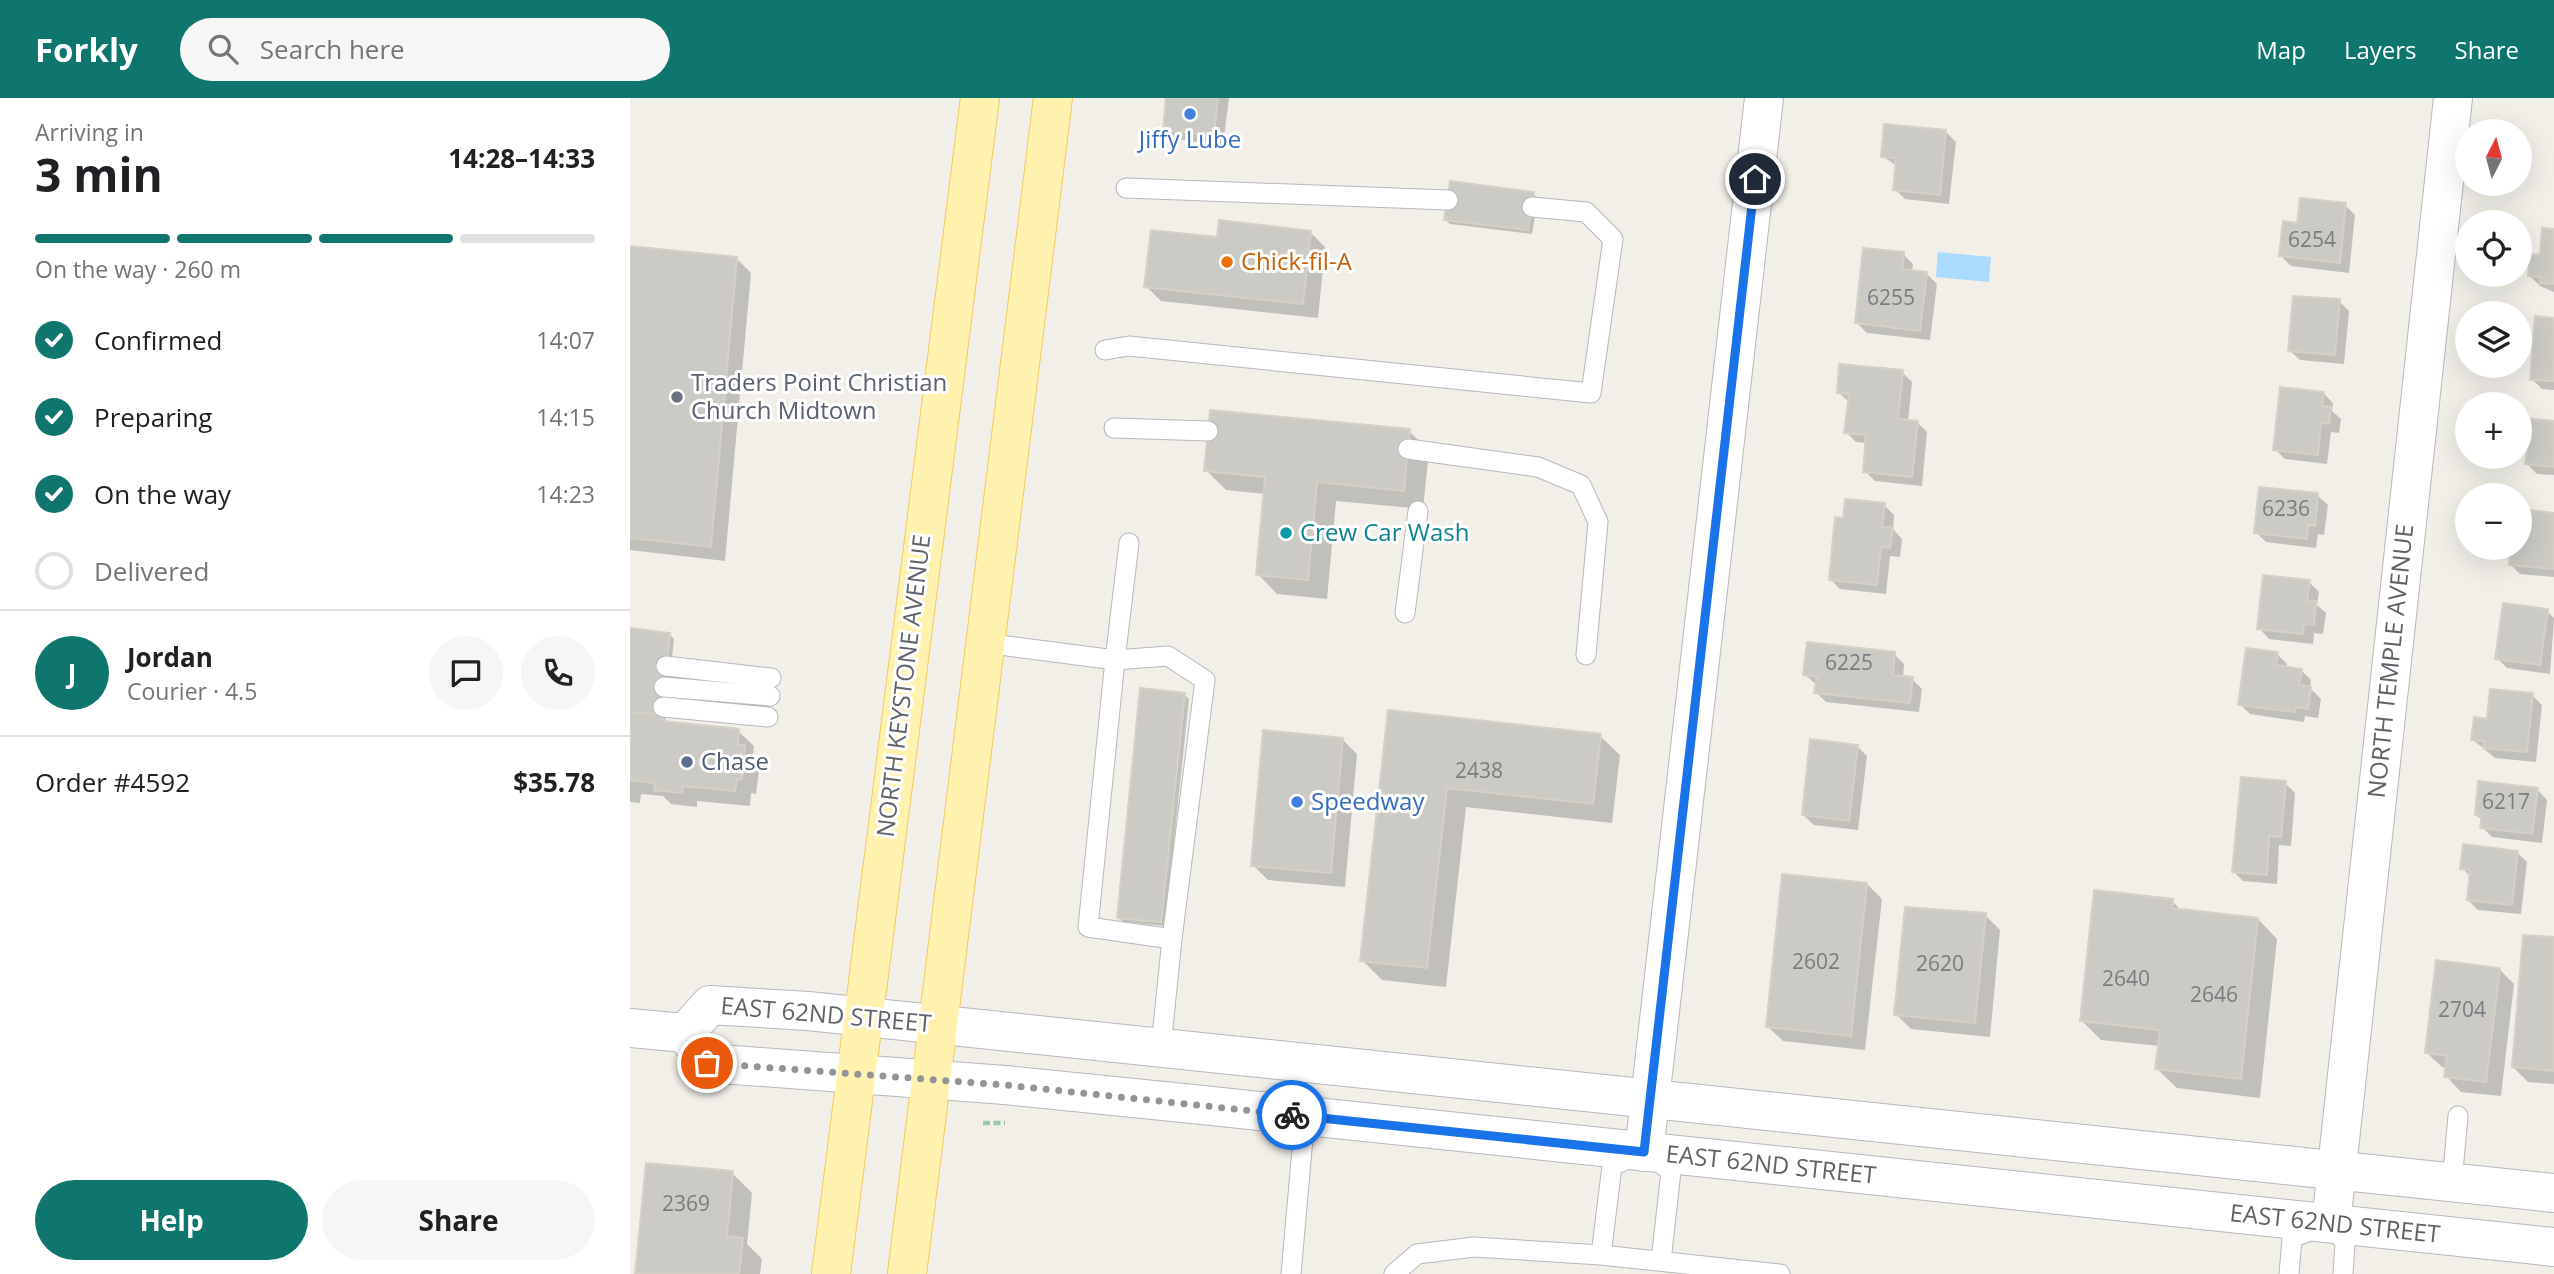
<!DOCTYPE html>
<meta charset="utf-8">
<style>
body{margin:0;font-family:"Open Sans",sans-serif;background:#f6f6f6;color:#202124;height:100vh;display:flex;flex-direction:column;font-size:26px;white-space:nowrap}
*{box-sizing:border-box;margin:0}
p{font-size:23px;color:#757577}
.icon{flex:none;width:38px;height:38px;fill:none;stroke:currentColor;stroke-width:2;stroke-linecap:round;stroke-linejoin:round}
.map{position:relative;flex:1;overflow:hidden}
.sheet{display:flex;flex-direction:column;background:#fff;width:630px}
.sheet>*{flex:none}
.needle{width:46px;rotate:6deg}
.fabs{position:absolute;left:1825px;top:21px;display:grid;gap:14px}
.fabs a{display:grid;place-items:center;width:77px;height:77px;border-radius:50%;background:#fff;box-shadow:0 7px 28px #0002;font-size:35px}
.pin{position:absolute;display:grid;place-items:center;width:60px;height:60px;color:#fff;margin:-30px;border:4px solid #fff;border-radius:50%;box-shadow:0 2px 7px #0007}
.courier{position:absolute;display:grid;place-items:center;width:70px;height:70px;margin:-35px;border:5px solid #1a73e8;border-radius:50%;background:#fff;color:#222;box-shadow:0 2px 9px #0007}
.summary em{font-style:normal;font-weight:700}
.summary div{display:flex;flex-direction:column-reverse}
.summary{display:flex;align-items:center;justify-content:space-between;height:119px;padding:0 35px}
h1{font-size:46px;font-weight:700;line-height:52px}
.bar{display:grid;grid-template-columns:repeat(4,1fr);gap:10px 7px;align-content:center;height:84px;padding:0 35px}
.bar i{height:9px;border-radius:5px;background:#e0e0e0}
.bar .current{background:#0f766e}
.bar p{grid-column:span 4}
.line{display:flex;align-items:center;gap:18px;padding:0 35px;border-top:2px solid #e0e0e0}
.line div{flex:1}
.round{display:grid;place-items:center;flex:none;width:74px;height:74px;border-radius:37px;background:#f6f6f6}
ol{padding:0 35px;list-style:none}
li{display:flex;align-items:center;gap:21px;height:77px}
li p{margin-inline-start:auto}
li .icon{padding:7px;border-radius:50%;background:#0f766e;color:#fff;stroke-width:4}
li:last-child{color:#757577}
li i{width:38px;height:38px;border:4px solid #e0e0e0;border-radius:50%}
.primary-button{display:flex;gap:14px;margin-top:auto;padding:14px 35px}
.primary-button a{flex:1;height:80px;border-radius:42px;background:#0f766e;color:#fff;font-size:28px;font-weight:700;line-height:80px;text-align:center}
.primary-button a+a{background:#f6f6f6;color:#202124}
header{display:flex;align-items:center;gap:42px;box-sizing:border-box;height:98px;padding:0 35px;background:#0f766e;color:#fff}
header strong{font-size:33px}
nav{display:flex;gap:38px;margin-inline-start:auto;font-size:24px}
.search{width:490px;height:63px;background:#f6f6f6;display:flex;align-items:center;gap:18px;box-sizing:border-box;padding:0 24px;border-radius:38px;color:#757577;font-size:26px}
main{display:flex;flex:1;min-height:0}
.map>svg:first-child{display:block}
</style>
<header>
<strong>Forkly</strong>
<div class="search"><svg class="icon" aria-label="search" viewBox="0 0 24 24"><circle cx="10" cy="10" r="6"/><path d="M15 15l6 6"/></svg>Search here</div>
<nav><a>Map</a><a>Layers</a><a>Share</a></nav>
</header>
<main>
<section class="sheet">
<div class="summary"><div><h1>3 min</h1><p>Arriving in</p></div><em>14:28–14:33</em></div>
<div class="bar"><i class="current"></i><i class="current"></i><i class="current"></i><i></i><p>On the way · 260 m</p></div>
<ol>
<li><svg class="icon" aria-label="check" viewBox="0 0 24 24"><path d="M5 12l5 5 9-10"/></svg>Confirmed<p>14:07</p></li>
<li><svg class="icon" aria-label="check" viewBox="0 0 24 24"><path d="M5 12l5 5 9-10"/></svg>Preparing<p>14:15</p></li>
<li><svg class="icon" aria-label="check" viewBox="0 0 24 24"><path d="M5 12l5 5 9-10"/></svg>On the way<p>14:23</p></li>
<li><i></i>Delivered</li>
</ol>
<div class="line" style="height:126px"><b class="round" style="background:#0f766e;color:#fff">J</b><div><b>Jordan</b><p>Courier · 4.5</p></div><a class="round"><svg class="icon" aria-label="chat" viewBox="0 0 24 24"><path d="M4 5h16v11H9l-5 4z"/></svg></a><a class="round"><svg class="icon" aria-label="phone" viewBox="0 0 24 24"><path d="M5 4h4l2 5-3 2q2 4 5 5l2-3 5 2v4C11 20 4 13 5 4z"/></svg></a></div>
<div class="line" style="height:91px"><div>Order #4592</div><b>$35.78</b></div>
<div class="primary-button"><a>Help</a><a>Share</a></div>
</section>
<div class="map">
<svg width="1924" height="1176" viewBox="0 0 1924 1176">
<rect width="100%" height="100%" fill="#f1efe8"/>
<!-- water -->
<path fill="#aadaff" d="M1308,154l53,5 -2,25 -53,-5z"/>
<!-- shadow -->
<path fill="#0003" d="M538,0h61l-6,47 -48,-6 -10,-10z
M1316,34l10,10 -7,62 -44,-5 -10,-10 2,-23 -15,-10z
M903,96l5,4 -6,36 -82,-10 -4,-4z
M1715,107l10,10 -6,58 -58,-7 -10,-10 18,-31z
M1924,132v62l-14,-6 -11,-11z
M680,134l15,15 -7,71 -157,-17 -15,-15z
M0,150l106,10 15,15 -26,288 -95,-11z
M1273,156l10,10 -1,8 15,2 10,10 -7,56 -63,-7 -11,-11z
M1709,203l10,10 -5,53 -44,-4 -11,-10z
M1924,222v70l-12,-1 -10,-10z
M1272,274l10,10 -4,39 9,1 10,10 -5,54 -47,-5 -10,-10 2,-28 -11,-1 -10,-10 3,-30 -11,-10z
M1693,295l10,10 -1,8 9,8 -2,14 -8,-1 -4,32 -42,-5 -10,-10z
M1924,325v52l-17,-1 -10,-10 1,-9 -7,-7z
M779,333l20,20 -6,58 -87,-8 -9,98 -50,-5 -19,-20 7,-80 -39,-4 -20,-20z
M1687,397l11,10 -4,30 -6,-1 -2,14 -50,-6 -10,-10z
M1254,407l10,10 -1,14 9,10 -2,18 -10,-1 -4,38 -46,-5 -10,-10 14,-59z
M1890,413l34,3v63l-34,-3 -10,-10 2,-16h8z
M1679,484l10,10 -2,13 9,8 -3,21 -9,-1 -1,11 -44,-5 -10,-11z
M1917,513l7,7 -4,56 -43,-6 -10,-10z
M0,532l39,4 5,5 -9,80 4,5 69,7 16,15 -1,9 7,7 -4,32 -5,-1 -1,13 -53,-5v6l-26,-3 -8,-8 -22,-2 -1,9 -10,-1z
M1264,556l10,10 -1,14 9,1 10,10 -3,23 -93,-10 -10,-10 1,-7 -12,-10z
M1647,556l10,10 -1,4 15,2 10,10 -1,8 11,11 -3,19 -13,-2 -1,6 -54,-8 -10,-10z
M554,596l5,5 -24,227 -42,-4 -4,-5z
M1902,597l10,10 -6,57 -41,-4 -22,-18 16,-19z
M759,614l211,24 20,19 -8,68 -146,-16 -20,180 -64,-7 -20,-20z
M712,641l15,15 -12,133 -77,-7 -15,-15z
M1227,648l10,10 -9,74 -44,-5 -11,-10z
M1655,685l10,10 -4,53 -12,-1 -2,39 -34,-3 -10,-10z
M1907,691l10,11 -5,43 -50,-6 -10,-10 1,-6 -7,-6z
M1887,754l10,10 -6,52 -43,-4 -10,-10 3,-23 -9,-9z
M1237,786l15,15 -17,151 -82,-9 -16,-15z
M1542,803l10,10 76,8 19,20 -17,159 -83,-10 -20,-19 3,-23 -59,-6 -20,-20z
M1355,817l15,15 -10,107 -79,-8 -15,-15z
M1924,841v145l-26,-2 -15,-15z
M1869,871l15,15 -13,112 -40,-4 -15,-16 1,-8 -5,-1 -16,-15z
M102,1075l20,20 -5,51 15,15 -2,15h-123z"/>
<!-- building -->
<path fill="#cccac5" stroke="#d6d1c6" stroke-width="2" d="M536,0h52l-4,38 -51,-6z
M1254,26l62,6 -6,65 -47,-5 3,-32 -15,-1z
M820,83l84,11 -6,38 -84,-10z
M1670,100l46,5 -6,60 -61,-7 4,-35 14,2z
M589,122l92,11 -8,73 -159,-17 7,-57 66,7z
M1912,130l12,1v55l-14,-1 1,-6 -13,-1 2,-22 10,1z
M0,148l107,11 -26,290 -81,-9z
M1233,150l41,4 -2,17 25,3 -7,59 -65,-8z
M1663,198l47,3 -5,56 -47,-4z
M1905,218l19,2v63l-24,-1z
M1209,266l64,6 -5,49 20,2 -6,56 -49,-5 3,-37 -22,-2 5,-39 -12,-1z
M1650,289l44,5 -2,14 9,1 -2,17 -8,-1 -3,32 -45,-5z
M580,312l200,19 -6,62 -87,-9 -9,98 -52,-5 9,-98 -61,-6z
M1892,320l32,3v46l-29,-3 2,-14 -7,-1z
M1629,389l59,6 -3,33 -7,-1 -1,14 -53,-6z
M1215,401l40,4 -3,24h11l-3,21 -9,-1 -4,38 -48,-5 6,-63 8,1z
M1890,411l34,4v56l-45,-4 1,-17h10z
M1633,477l47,5 -3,20 9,1 -2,24 -10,-1 -1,10 -46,-5z
M1873,505l45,6 -8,56 -45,-6z
M0,530l40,5 -9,82 -31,-3z
M1177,544l88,10 -2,23 20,2 -3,26 -96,-10 3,-16 -14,-2z
M1616,550l32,4 -2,13 26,4 -3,16 12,2 -3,22 -12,-2 -1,5 -57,-7z
M510,590l45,5 -24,229 -44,-4z
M1860,591l43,4 -6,59 -44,-4 1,-7 -13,-1 3,-23 13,2z
M758,612l213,24 -8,70 -146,-16 -20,180 -67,-7z
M0,614l33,3v6l76,8 -1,16h7l-3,34h-5l-2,12 -52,-5 -1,7 -28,-3 1,-7 -25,-3z
M633,632l80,8 -12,135 -80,-7z
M1180,641l48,6 -9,76 -47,-6z
M1611,679l45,4 -5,56 -12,-1 -2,39 -35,-3z
M1848,683l60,7 -6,46 -52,-6 2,-12 -7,-1z
M1833,746l55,7 -6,54 -45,-5 3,-30 -10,-1z
M1152,776l85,9 -16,153 -85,-9z
M1464,792l79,9 -1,9 86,10 -17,161 -86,-10 5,-39 -80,-9z
M1275,809l81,6 -11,110 -81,-8z
M1893,837l31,2v134l-42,-4z
M1806,862l64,8 -14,114 -42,-5 3,-21 -22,-3z
M16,1065l87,8 -6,65 16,2 -4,36h-104z"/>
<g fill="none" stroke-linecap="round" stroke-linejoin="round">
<defs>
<path id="service" d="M496,90l322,12
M475,252l24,-4 462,47 22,-154 -27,-27 -54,-5
M484,330l94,3
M778,351l130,18 43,18 17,37 -12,133
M499,445l-14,117 53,-4 37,24 -33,259
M775,515l13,-102
M355,545l130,17 -27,267 84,12 -11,108
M36,568l105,12
M34,589l106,9
M33,609l105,10
M1822,1085l6,-67
M971,1157l11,-89 32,-14 27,19 -10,90
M661,1176l14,-158
M764,1176l23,-20 57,-7 127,8 179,19
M1659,1176l3,-36 39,-15 14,20 -2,31"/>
<path id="minor" d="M1014,1054l120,-1054
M1701,1125l122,-1125"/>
<path id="tertiary" d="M0,930l55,5
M55,935l22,30 298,22 188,19 1361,143
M55,935l25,-28 98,6 1746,182"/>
<path id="primary" d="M201,1176l149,-1176
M277,1176l146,-1176"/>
</defs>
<!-- service casing -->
<use href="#service" stroke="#b5b8bc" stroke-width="21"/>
<!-- minor casing -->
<use href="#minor" stroke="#b5b8bc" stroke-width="40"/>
<!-- tertiary casing -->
<use href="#tertiary" stroke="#b5b8bc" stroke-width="40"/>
<!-- primary casing -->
<use href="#primary" stroke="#f2c960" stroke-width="40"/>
<!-- path -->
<path stroke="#9cc7a9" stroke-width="4.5" stroke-dasharray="7 3.5" stroke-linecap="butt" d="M353,1025h22"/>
<!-- service -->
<use href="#service" stroke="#fff" stroke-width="19"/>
<!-- minor -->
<use href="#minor" stroke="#fff" stroke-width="38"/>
<!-- tertiary -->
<use href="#tertiary" stroke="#fff" stroke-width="38"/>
<!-- primary -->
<use href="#primary" stroke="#fff2af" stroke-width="38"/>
</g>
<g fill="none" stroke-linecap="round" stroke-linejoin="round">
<!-- done -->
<path stroke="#929495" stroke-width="7" stroke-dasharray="0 12.6" d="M77,965l298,22 287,30"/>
<!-- route -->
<path stroke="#1a73e8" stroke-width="9" d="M662,1017l352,37 111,-973"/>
</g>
<!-- markers -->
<g fill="#3f7fe0" stroke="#fff" stroke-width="2.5">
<circle cx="560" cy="16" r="7"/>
<circle cx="667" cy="704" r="7"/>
</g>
<circle fill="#e8710a" stroke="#fff" stroke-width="2.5" cx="597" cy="164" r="7"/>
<circle fill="#6b7280" stroke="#fff" stroke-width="2.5" cx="47" cy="299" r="7"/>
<circle fill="#0f9aa8" stroke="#fff" stroke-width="2.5" cx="656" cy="435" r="7"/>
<circle fill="#5c6f8a" stroke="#fff" stroke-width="2.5" cx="57" cy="664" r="7"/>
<g text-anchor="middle" stroke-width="6" stroke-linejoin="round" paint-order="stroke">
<!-- number labels -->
<g font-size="21" fill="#7a7d7f">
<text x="1682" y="149">6254</text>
<text x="1261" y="207">6255</text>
<text x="1656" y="418">6236</text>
<text x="1219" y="572">6225</text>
<text x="849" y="680">2438</text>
<text x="1876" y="711">6217</text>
<text x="1186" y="871">2602</text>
<text x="1310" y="873">2620</text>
<text x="1496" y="888">2640</text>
<text x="1584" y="904">2646</text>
<text x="1832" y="919">2704</text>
<text x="56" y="1113">2369</text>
</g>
<!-- shop labels -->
<g font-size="24" fill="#366cbe" stroke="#fff">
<text x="560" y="50">Jiffy Lube</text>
<text x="681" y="712" text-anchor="start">Speedway</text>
</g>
<!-- food labels -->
<g font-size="24" fill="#c56008" stroke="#fff" text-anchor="start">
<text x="611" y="172">Chick-fil-A</text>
</g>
<!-- worship labels -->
<g font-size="24" fill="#5b616d" stroke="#fff" text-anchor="start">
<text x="61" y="293">Traders Point Christian<tspan x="61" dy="28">Church Midtown</tspan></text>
</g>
<!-- culture labels -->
<g font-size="24" fill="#0d838f" stroke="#fff" text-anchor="start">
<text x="670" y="443">Crew Car Wash</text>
</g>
<!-- street labels -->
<g font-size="24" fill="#5f6368" stroke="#fff">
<text transform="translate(1761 563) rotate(-84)" y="8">NORTH TEMPLE AVENUE</text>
<text transform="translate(274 588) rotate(-83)" y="8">NORTH KEYSTONE AVENUE</text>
<text transform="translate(196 917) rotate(5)" y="8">EAST 62ND STREET</text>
<text transform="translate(1141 1067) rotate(6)" y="8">EAST 62ND STREET</text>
<text transform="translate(1705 1126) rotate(6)" y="8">EAST 62ND STREET</text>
</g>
<!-- service labels -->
<g font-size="24" fill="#4e5e75" stroke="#fff" text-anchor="start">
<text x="71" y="672">Chase</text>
</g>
</g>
</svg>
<div class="fabs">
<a><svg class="needle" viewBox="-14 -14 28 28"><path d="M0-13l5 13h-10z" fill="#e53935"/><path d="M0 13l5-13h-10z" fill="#757577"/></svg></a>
<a><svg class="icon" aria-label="locate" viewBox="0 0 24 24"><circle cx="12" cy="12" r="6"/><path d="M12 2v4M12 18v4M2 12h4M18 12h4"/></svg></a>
<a><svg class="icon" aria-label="layers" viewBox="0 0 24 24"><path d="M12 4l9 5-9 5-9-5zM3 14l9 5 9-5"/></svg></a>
<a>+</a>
<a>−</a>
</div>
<div class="pin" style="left:77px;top:965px;background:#ea580c"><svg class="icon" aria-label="bag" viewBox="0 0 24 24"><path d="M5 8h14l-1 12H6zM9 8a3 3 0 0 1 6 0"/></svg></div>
<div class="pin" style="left:1125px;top:81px;background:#1f2937"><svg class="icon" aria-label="home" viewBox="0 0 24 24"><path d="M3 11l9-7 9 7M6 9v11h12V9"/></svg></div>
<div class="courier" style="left:662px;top:1017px"><svg class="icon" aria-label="bike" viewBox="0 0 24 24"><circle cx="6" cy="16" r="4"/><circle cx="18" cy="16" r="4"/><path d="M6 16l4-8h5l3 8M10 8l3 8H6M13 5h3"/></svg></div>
</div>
</main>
